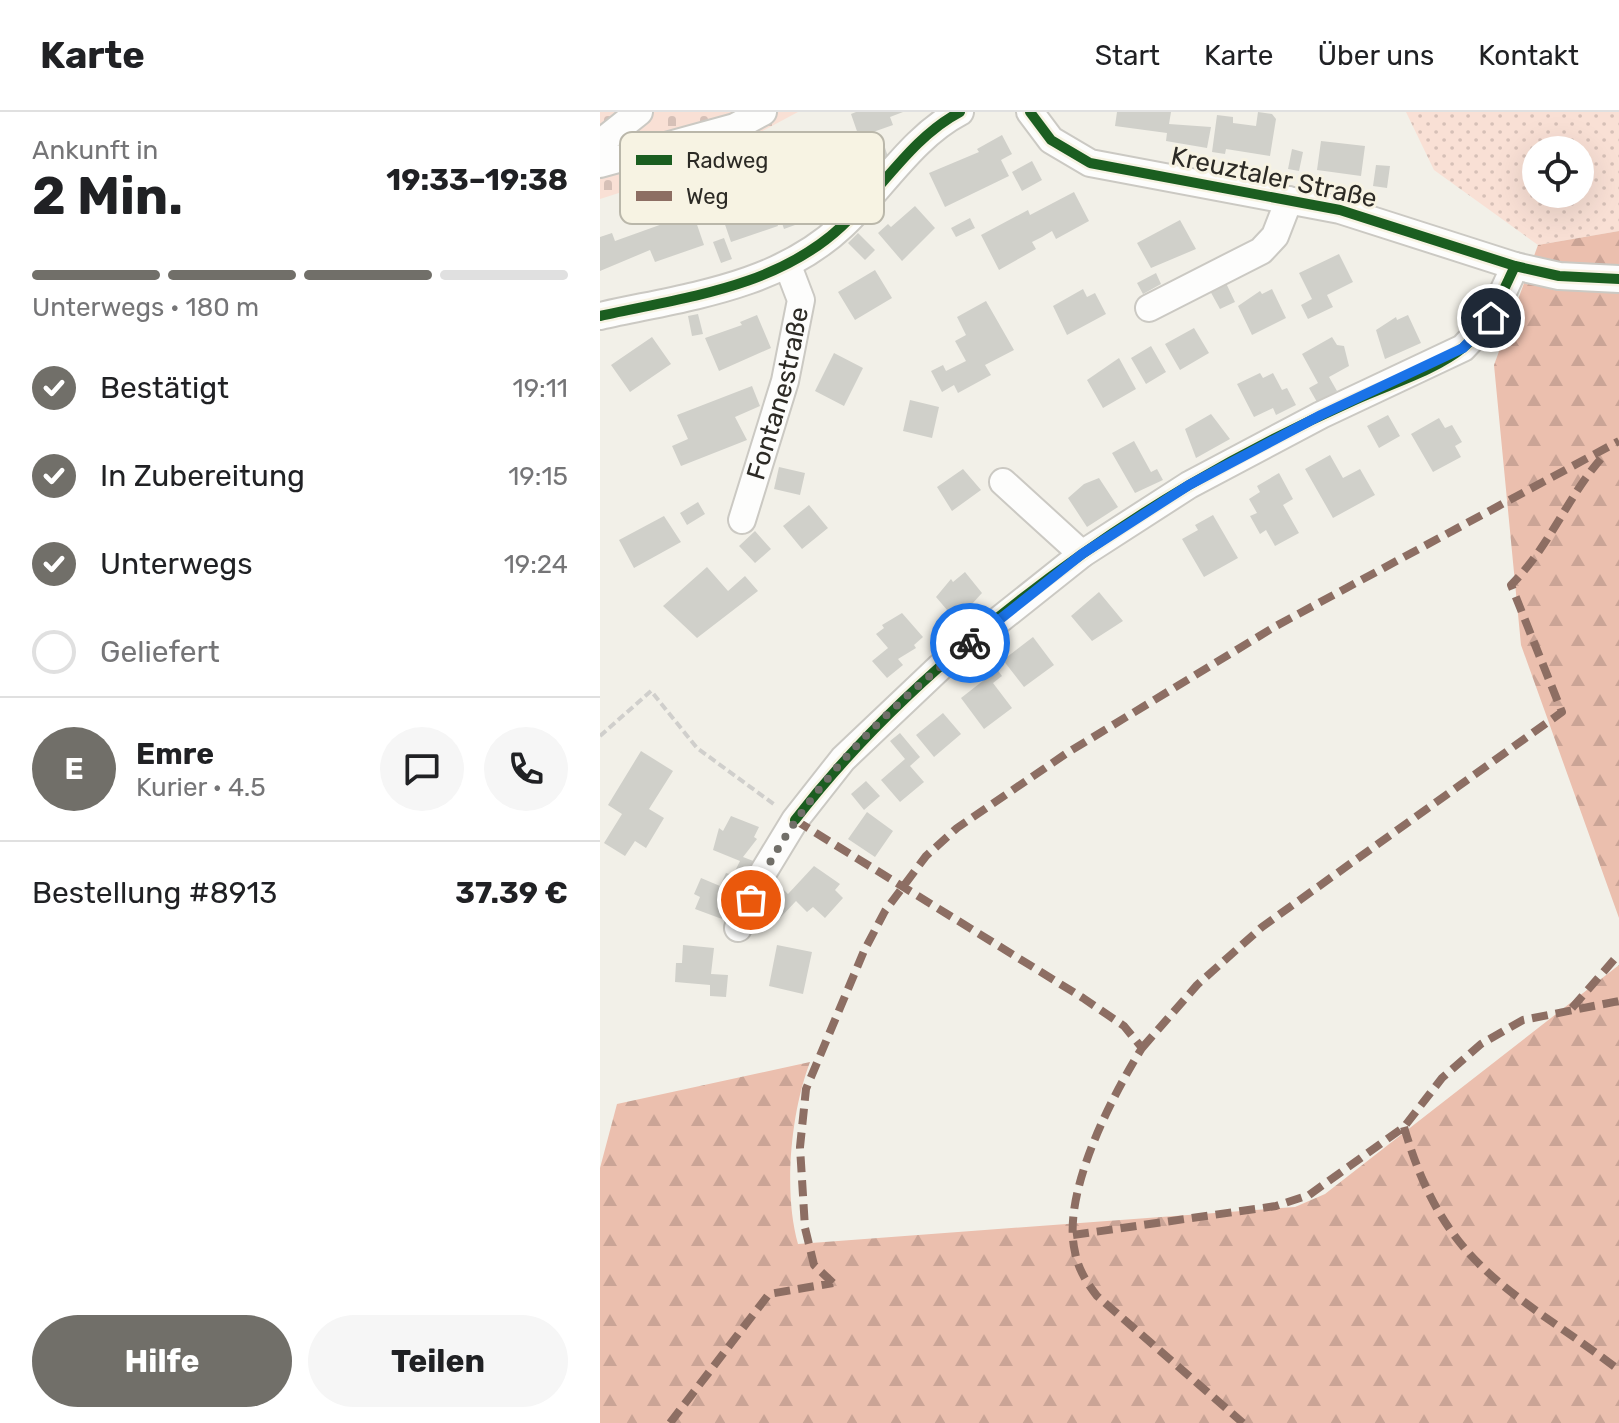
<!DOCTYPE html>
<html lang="de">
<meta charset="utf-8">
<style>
body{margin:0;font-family:Rubik,sans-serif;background:#f6f6f6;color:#202124;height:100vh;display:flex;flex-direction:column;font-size:30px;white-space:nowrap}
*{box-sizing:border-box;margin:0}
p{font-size:26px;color:#757577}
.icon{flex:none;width:44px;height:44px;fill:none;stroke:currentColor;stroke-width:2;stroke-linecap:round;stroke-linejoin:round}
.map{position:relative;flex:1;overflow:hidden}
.panel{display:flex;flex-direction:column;background:#fff;width:600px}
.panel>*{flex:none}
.buttons{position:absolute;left:922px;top:24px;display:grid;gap:16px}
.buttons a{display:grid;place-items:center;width:72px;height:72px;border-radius:50%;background:#fff;box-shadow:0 8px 32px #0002;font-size:40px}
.pin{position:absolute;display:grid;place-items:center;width:68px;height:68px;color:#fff;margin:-34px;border:4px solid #fff;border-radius:50%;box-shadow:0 2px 8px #0007}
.courier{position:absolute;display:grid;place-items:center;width:80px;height:80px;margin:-40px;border:6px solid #1a73e8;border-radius:50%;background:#fff;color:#222;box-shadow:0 2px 10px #0007}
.overview em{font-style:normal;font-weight:700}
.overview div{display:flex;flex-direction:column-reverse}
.overview{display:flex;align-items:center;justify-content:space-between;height:136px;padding:0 32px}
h1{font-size:52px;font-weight:700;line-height:60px}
.bar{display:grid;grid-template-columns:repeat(4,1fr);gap:12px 8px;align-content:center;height:96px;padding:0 32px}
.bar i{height:10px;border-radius:6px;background:#e0e0e0}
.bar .current{background:#716f69}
.bar p{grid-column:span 4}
.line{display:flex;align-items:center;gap:20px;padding:0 32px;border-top:2px solid #e0e0e0}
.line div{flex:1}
.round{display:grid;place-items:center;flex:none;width:84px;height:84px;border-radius:42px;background:#f6f6f6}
ol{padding:0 32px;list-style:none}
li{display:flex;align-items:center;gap:24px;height:88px}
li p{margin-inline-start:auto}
li .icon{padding:8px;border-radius:50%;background:#716f69;color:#fff;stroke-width:4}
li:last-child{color:#757577}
li i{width:44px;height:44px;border:4px solid #e0e0e0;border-radius:50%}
.cta{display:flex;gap:16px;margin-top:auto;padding:16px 32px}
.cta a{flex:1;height:92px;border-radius:48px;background:#716f69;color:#fff;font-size:32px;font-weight:700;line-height:92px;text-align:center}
.cta a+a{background:#f6f6f6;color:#202124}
header{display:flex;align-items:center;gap:48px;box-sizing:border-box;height:112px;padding:0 40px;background:#fff;border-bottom:2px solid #e0e0e0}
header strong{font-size:38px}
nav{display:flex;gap:44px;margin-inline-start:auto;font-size:28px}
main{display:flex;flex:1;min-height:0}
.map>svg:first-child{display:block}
</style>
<header>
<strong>Karte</strong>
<nav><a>Start</a><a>Karte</a><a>Über uns</a><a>Kontakt</a></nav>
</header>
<main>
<section class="panel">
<div class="overview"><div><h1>2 Min.</h1><p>Ankunft in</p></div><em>19:33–19:38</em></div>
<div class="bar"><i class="current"></i><i class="current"></i><i class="current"></i><i></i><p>Unterwegs · 180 m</p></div>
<ol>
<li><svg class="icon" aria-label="check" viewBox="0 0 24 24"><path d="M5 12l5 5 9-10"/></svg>Bestätigt<p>19:11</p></li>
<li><svg class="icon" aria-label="check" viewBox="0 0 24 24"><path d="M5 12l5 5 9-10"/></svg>In Zubereitung<p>19:15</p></li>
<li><svg class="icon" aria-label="check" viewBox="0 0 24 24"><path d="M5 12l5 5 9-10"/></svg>Unterwegs<p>19:24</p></li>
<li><i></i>Geliefert</li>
</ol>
<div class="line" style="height:144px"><b class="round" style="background:#716f69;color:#fff">E</b><div><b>Emre</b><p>Kurier · 4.5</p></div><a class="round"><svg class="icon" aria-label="chat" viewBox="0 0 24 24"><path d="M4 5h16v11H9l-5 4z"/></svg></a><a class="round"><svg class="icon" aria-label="phone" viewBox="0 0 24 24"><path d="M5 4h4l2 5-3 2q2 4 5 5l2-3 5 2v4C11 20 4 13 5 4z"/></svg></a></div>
<div class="line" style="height:104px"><div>Bestellung #8913</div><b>37.39 €</b></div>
<div class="cta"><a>Hilfe</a><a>Teilen</a></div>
</section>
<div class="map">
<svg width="1019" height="1311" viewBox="0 0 1019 1311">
<defs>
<pattern id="grass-dots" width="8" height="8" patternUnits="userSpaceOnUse" patternTransform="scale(2)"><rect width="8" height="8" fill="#f9e0d5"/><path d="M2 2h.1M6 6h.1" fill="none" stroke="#d6c0b7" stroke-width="1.8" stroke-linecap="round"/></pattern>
<pattern id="forest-firs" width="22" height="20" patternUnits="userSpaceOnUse" patternTransform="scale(2)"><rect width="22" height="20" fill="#ebbfae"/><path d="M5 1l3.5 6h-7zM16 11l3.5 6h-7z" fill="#caa496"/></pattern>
<pattern id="cemetery-stones" width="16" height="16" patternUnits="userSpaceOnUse" patternTransform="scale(2)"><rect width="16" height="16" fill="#f9e0d5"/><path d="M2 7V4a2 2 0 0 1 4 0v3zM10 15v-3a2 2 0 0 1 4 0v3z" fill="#d6c0b7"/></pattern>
</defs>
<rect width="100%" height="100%" fill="#f2f0e8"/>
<!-- grass -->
<path fill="url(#grass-dots)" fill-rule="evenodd" d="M806,0h213v119l-81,14 -104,-75zM936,38h44v44h-44z"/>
<!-- forest -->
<path fill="url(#forest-firs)" d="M1019,119v687l-98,-273 -27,-280 44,-120z
M1019,853v458h-1019v-255l17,-64 193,-42c-19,50 -27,129 -12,182l497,-37 30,-13z"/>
<!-- cemetery -->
<path fill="url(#cemetery-stones)" d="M0,0h198l-110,59 -88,28z"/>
<!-- building -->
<path fill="#d0d0ca" d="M256,0h47l-13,5 3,8 -34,12 -8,-23z
M517,0h54l-2,12 42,3 -4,21 -41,-7 1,-8 -52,-7z
M658,0l14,2 4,5 -6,37 -44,-7 -1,5 -13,-2 5,-37 16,2v6l23,3z
M281,23l7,22 -19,7 -8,-22z
M402,23l10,19 -11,6 8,16 -64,31 -16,-34 50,-21 -2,-3z
M721,29l44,5 -4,30 -44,-6z
M239,32l14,37 -47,14 5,12 -20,7 4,11 -11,4 -7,-21 10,-4 -4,-13 18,-7 -9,-23z
M692,37l11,3 -4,19 -11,-2z
M432,49l10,19 -20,11 -10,-19z
M776,53l14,1 -3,22 -14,-2z
M474,80l15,29 -33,18 -4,-8 -10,6 -10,5 4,7 -37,21 -18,-35 47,-25 2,5z
M168,85l10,29 -47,16 -10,-29z
M315,94l20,22 -33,33 -24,-28 10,-9 3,3z
M93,101l11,32 -49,17 -5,-12 -50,21v-34l12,-4 3,8z
M370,106l5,10 -19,9 -5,-9z
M580,108l16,29 -45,19 -14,-25z
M258,121l17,17 -10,10 -17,-17z
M124,126l8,21 -11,4 -8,-21z
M739,142l14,28 -26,13 6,12 -25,12 -7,-14 11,-6 -13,-26z
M275,158l17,28 -37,22 -17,-28z
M556,161l5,11 -18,10 -6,-11z
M625,169l10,21 -15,7 -11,-20z
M483,177l4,8 8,-4 11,21 -39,21 -14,-29z
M672,177l14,29 -34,17 -14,-29 22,-15 2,3z
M386,189l28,49 -29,15 6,10 -33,18 -4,-8 -12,7 -11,-21 12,-6 3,6 20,-10 -11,-20 11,-6 -9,-18z
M98,202l5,20 -11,2 -4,-20z
M157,203l14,33 -52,23 -14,-33 37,-13 -2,-3z
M808,203l13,28 -36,16 -9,-29 20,-13 1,3z
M594,216l15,25 -29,17 -15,-26z
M52,225l19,27 -41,28 -19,-27z
M732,225l5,8 7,1 5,20 -20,11 8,14 -20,11 -8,-14 9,-5 -16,-29z
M551,234l15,26 -20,12 -15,-26z
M234,241l29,15 -19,38 -29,-15z
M519,246l17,31 -33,19 -16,-28z
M660,261l3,5 10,-5 9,17 5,-2 9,17 -20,10 -3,-7 -19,9 -17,-33z
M152,274l8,20 -25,11 12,23 -66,26 -9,-20 16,-7 -11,-24z
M310,288l29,7 -7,31 -29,-7z
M611,302l19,25 -34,19 -11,-29z
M788,303l12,21 -21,12 -12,-22z
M839,306l6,10 7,-3 10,17 -7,4 6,11 -28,15 -22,-38z
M534,329l17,31 6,-3 6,11 -28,13 -23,-40z
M730,343l13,23 17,-9 15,26 -42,23 -28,-49z
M179,355l26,6 -5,22 -26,-6z
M363,357l18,21 -29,21 -15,-24z
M679,361l14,26 -10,6 16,28 -24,13 -9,-16 -6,4 -10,-18 7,-3 -8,-14 11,-7 -3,-6z
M499,366l19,29 -31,20 -19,-29 16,-14z
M98,390l7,12 -18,11 -7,-12z
M209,393l19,23 -26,21 -19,-23z
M613,403l25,43 -34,19 -22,-38 16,-9 -3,-5z
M64,404l17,26 -47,26 -15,-28z
M155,419l16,18 -16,14 -16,-17z
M107,455l21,24 17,-15 13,15 -61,47 -34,-32z
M365,460l17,21 -20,22 -3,-3 -6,5 -17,-20 15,-18 2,3z
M499,480l24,29 -31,20 -21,-25z
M302,501l21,24 -9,8 2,3 -18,11 5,6 -16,13 -15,-17 16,-13 -12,-14 8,-6 -2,-3z
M433,525l21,28 -30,22 -21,-27z
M387,544l15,20 -9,7 19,25 -28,21 -23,-31 23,-18 -11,-14z
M343,601l18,21 -27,23 -18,-22z
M300,621l20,24 -10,9 14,16 -24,20 -19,-22 24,-21 -15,-18z
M41,639l32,20 -24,38 15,9 -18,30 -11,-7 -10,15 -21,-13 18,-29 -14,-9z
M266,669l14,15 -16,14 -13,-16z
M267,700l26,19 -18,26 -27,-18z
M131,704l28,11 -5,10 3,2 -14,18 13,5 -10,18 -10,-4 -14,43 -27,-10 5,-12 -6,-3 7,-16 19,8 6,-13 7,2 7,-14 -27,-11 6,-22 4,3z
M214,754l26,18 -5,6 8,8 -18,20 -12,-11 -6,5 -11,-11 -17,18 -15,-14 17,-18 7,7z
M83,833l31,3 -3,26 17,1 -2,22 -16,-1v-11l-35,-3 1,-19h6z
M177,833l35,7 -9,42 -34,-8z"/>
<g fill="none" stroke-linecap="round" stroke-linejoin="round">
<defs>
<g id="minor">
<path d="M430,0l21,28 39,23 250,47 175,56 44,10 60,3"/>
<path d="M0,31l39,-31"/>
<path d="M0,52l135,-37 28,-15"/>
<path d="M549,196l112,-57 14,-15 14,-36"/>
<path d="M0,204c84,-19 176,-28 242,-90 39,-36 70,-89 118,-114"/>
<path d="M403,370l79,72"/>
<path id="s1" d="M142,408l43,-139 16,-81 -13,-34"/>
<path d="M138,816l26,-57 31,-51 48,-61 97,-92 142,-113 107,-69 132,-70 142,-67 28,-30 24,-52"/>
</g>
</defs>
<!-- minor casing -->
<use href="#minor" stroke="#cbc9c3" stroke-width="30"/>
<!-- path -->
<path stroke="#d0cfcc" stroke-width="4" stroke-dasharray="8 4" stroke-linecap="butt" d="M0,624l51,-45 46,57 78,57"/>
<!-- minor -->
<use href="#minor" stroke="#fdfdfc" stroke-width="26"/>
<!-- quiet -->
<path stroke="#8d6e63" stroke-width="8" stroke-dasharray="16 8" stroke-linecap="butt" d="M195,708l288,178 41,28 18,22c-30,48 -81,146 -67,204 3,17 12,31 22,44l146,127
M972,896l47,-54
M542,936l55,-63 65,-58 300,-215 -51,-127c41,-41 57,-91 95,-132
M804,1015c41,142 107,161 215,243
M473,1123l203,-29 33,-11 95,-68 38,-49 39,-34 42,-24 96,-19
M233,1171l-19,-18 -9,-37 -5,-81 6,-58 58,-138 21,-40 41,-55 31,-28 110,-75 209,-127 343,-185
M70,1311l99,-129 64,-11"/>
<defs>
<path id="cycleway" d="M430,0l21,28 39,23 250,47 175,56 44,10 60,3
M0,204c84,-19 176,-28 242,-90 39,-36 70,-89 118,-114
M195,708c100,-130 252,-251 394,-335 53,-31 110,-60 166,-85 35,-16 80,-29 109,-53 26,-22 37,-52 51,-81"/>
</defs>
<!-- cycleway casing -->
<use href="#cycleway" stroke="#f7f3e3" stroke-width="15"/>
<!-- cycleway -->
<use href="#cycleway" stroke="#1b5e20" stroke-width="10"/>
</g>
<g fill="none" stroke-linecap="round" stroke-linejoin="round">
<!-- done -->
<path stroke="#716f69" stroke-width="8" stroke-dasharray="0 14.4" d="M151,788c47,-104 130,-187 219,-257"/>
<!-- route -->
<path stroke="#1a73e8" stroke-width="10" d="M370,531l112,-89 107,-69 132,-70 142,-67 28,-30"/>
</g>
<g text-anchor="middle" stroke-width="6" stroke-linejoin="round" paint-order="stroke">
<!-- street labels -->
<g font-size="26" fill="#2c2a25" stroke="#f7f3e3">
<text transform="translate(674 65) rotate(12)" y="9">Kreuztaler Straße</text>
<text dy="9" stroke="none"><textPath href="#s1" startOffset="132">Fontanestraße</textPath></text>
</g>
</g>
<!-- legend -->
<rect x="20" y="20" width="264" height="92" rx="12" fill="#f7f3e3" stroke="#bab7aa" stroke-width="2"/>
<rect x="36" y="43" width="36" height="10" fill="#1b5e20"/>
<rect x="36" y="79" width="36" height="10" fill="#8d6e63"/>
<g font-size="22" fill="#2c2a25">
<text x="86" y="56">Radweg</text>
<text x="86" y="92">Weg</text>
</g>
</svg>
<div class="buttons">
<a><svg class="icon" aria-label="locate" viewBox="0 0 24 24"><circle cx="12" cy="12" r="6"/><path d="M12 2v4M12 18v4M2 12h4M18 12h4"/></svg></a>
</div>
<div class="pin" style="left:151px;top:788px;background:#ea580c"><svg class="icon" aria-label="bag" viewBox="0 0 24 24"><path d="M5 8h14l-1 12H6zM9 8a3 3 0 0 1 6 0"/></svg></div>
<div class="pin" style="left:891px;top:206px;background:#1f2937"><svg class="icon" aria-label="home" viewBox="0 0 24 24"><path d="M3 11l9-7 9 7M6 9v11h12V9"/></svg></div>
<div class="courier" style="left:370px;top:531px"><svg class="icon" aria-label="bike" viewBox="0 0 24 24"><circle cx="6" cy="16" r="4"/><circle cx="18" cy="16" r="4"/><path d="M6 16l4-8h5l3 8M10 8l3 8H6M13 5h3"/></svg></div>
</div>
</main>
